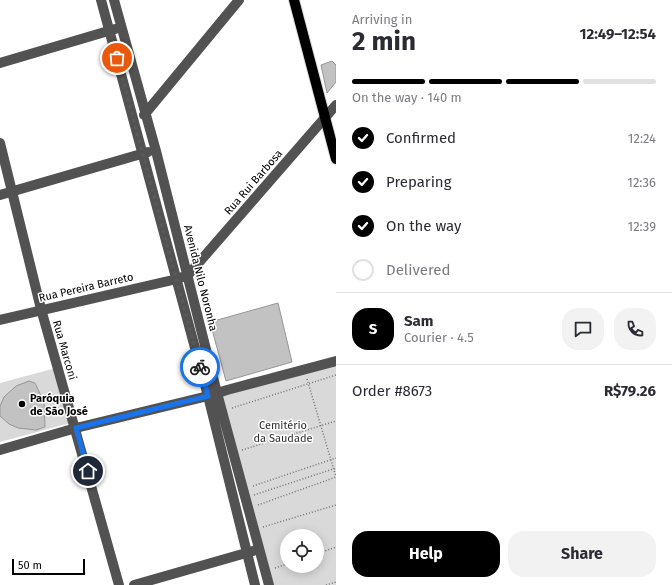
<!DOCTYPE html>
<meta charset="utf-8">
<style>
body{margin:0;font-family:"Fira Sans",sans-serif;background:#f2f2f3;color:#2b2b33;height:100vh;display:flex;flex-direction:column;font-size:15px;white-space:nowrap}
*{box-sizing:border-box;margin:0}
p{font-size:13px;color:#7c7c81}
.icon{flex:none;width:22px;height:22px;fill:none;stroke:currentColor;stroke-width:2;stroke-linecap:round;stroke-linejoin:round}
.map{position:relative;flex:1;overflow:hidden}
.sheet{display:flex;flex-direction:column;background:#fff;width:336px}
.sheet>*{flex:none}
.controls{position:absolute;left:280px;top:529px;display:grid;gap:8px}
.controls a{display:grid;place-items:center;width:44px;height:44px;border-radius:50%;background:#fff;box-shadow:0 2px 10px #0003;font-size:20px}
.scale{position:absolute;left:12px;bottom:10px;width:73px;box-sizing:border-box;padding-left:4px;border:2px solid #000;border-top:0;font-size:11px;line-height:14px;white-space:nowrap;color:#000;-webkit-text-stroke:3px #fff;paint-order:stroke}
.pin{position:absolute;display:grid;place-items:center;width:34px;height:34px;color:#fff;margin:-17px;border:2px solid #fff;border-radius:50%;box-shadow:0 1px 4px #0007}
.courier{position:absolute;display:grid;place-items:center;width:40px;height:40px;margin:-20px;border:3px solid #1a73e8;border-radius:50%;background:#fff;color:#222;box-shadow:0 1px 5px #0007}
.summary em{font-style:normal;font-weight:700}
.summary div{display:flex;flex-direction:column-reverse}
.summary{display:flex;align-items:center;justify-content:space-between;height:68px;padding:0 16px}
h1{font-size:26px;font-weight:700;line-height:30px}
.bar{display:grid;grid-template-columns:repeat(4,1fr);gap:6px 4px;align-content:center;height:48px;padding:0 16px}
.bar i{height:5px;border-radius:3px;background:#e1e1e2}
.bar .on{background:#000}
.bar p{grid-column:span 4}
.line{display:flex;align-items:center;gap:10px;padding:0 16px;border-top:1px solid #e1e1e2}
.line div{flex:1}
.round{display:grid;place-items:center;flex:none;width:42px;height:42px;border-radius:16px;background:#f2f2f3}
ol{padding:0 16px;list-style:none}
li{display:flex;align-items:center;gap:12px;height:44px}
li p{margin-inline-start:auto}
li .icon{padding:4px;border-radius:50%;background:#000;color:#fff;stroke-width:4}
li:last-child{color:#7c7c81}
li i{width:22px;height:22px;border:2px solid #e1e1e2;border-radius:50%}
.primary-button{display:flex;gap:8px;margin-top:auto;padding:8px 16px}
.primary-button a{flex:1;height:46px;border-radius:16px;background:#000;color:#fff;font-size:16px;font-weight:700;line-height:46px;text-align:center}
.primary-button a+a{background:#f2f2f3;color:#2b2b33}
main{display:flex;flex:1;min-height:0}
.map>svg:first-child{display:block}
</style>
<main>
<div class="map">
<svg width="336" height="585" viewBox="0 0 336 585">
<rect width="100%" height="100%" fill="#fff"/>
<!-- green -->
<path fill="#d9d9d9" fill-rule="evenodd" d="M336,363v222h-67l-51,-192zM287,536h30v30h-30z
M56,368l14,55 -70,19v-59z"/>
<!-- building -->
<path fill="#c2c2c2" stroke="#969696" d="M332,61l4,4v17l-9,11 -6,-28z
M278,303l14,59 -66,19 -16,-59z
M29,381l6,2 9,19 1,25 -9,3 -18,-2 -9,-4 -9,-8v-10l4,-9 12,-11z"/>
<g fill="none" stroke-linecap="round" stroke-linejoin="round">
<defs>
<path id="major" d="M294,0l42,159"/>
</defs>
<!-- major casing -->
<use href="#major" stroke="#dbdbdb" stroke-width="12"/>
<!-- path -->
<path stroke="#747474" stroke-width="1.5" stroke-dasharray="1 2" stroke-linecap="butt" d="M307,379l29,98
M232,408l104,-33
M242,450l94,-29
M253,486l83,-28
M254,495l82,-27
M258,505l78,-28
M263,527l73,-22
M317,554l19,-7
M275,568l12,-4
M326,585l10,-3"/>
<!-- minor -->
<path stroke="#525252" stroke-width="10" d="M101,0l107,396 47,189
M114,0l42,151 61,242 52,192
M0,63l115,-34
M144,115l95,-115
M0,143l41,166 78,276
M0,195l148,-43
M0,320l177,-41 11,-4 148,-170
M0,450l76,-22 132,-32 19,-6 109,-29
M134,585l119,-34"/>
<!-- major -->
<use href="#major" stroke="#000" stroke-width="10"/>
</g>
<g fill="none" stroke-linecap="round" stroke-linejoin="round">
<!-- done -->
<path stroke="#595959" stroke-width="4" stroke-dasharray="0 7.2" d="M117,58l83,309"/>
<!-- route -->
<path stroke="#1a73e8" stroke-width="5" d="M88,471l-12,-43 132,-32 -8,-29"/>
</g>
<!-- markers -->
<circle fill="#000" stroke="#fff" stroke-width="1.5" cx="22" cy="404" r="4"/>
<g text-anchor="middle" stroke-width="3" stroke-linejoin="round" paint-order="stroke">
<!-- street labels -->
<g font-size="11" fill="#000" stroke="#fff">
<text transform="translate(253 182) rotate(-49)" y="4">Rua Rui Barbosa</text>
<text transform="translate(201 278) rotate(76)" y="4">Avenida Nilo Noronha</text>
<text transform="translate(86 287) rotate(-13)" y="4">Rua Pereira Barreto</text>
<text transform="translate(65 350) rotate(74)" y="4">Rua Marconi</text>
</g>
<!-- poi labels -->
<g font-size="11" font-weight="bold" fill="#000" stroke="#fff" text-anchor="start">
<text x="30" y="402">Paróquia<tspan x="30" dy="13">de São José</tspan></text>
</g>
<!-- park labels -->
<g font-size="11" fill="#303030" stroke="#fff">
<text x="283" y="429">Cemitério<tspan x="283" dy="13">da Saudade</tspan></text>
</g>
</g>
</svg>
<div class="controls">
<a><svg class="icon" aria-label="locate" viewBox="0 0 24 24"><circle cx="12" cy="12" r="6"/><path d="M12 2v4M12 18v4M2 12h4M18 12h4"/></svg></a>
</div>
<div class="scale">50 m</div>
<div class="pin" style="left:117px;top:58px;background:#ea580c"><svg class="icon" aria-label="bag" viewBox="0 0 24 24"><path d="M5 8h14l-1 12H6zM9 8a3 3 0 0 1 6 0"/></svg></div>
<div class="pin" style="left:88px;top:471px;background:#1f2937"><svg class="icon" aria-label="home" viewBox="0 0 24 24"><path d="M3 11l9-7 9 7M6 9v11h12V9"/></svg></div>
<div class="courier" style="left:200px;top:367px"><svg class="icon" aria-label="bike" viewBox="0 0 24 24"><circle cx="6" cy="16" r="4"/><circle cx="18" cy="16" r="4"/><path d="M6 16l4-8h5l3 8M10 8l3 8H6M13 5h3"/></svg></div>
</div>
<section class="sheet">
<div class="summary"><div><h1>2 min</h1><p>Arriving in</p></div><em>12:49–12:54</em></div>
<div class="bar"><i class="on"></i><i class="on"></i><i class="on"></i><i></i><p>On the way · 140 m</p></div>
<ol>
<li><svg class="icon" aria-label="check" viewBox="0 0 24 24"><path d="M5 12l5 5 9-10"/></svg>Confirmed<p>12:24</p></li>
<li><svg class="icon" aria-label="check" viewBox="0 0 24 24"><path d="M5 12l5 5 9-10"/></svg>Preparing<p>12:36</p></li>
<li><svg class="icon" aria-label="check" viewBox="0 0 24 24"><path d="M5 12l5 5 9-10"/></svg>On the way<p>12:39</p></li>
<li><i></i>Delivered</li>
</ol>
<div class="line" style="height:72px"><b class="round" style="background:#000;color:#fff">S</b><div><b>Sam</b><p>Courier · 4.5</p></div><a class="round"><svg class="icon" aria-label="chat" viewBox="0 0 24 24"><path d="M4 5h16v11H9l-5 4z"/></svg></a><a class="round"><svg class="icon" aria-label="phone" viewBox="0 0 24 24"><path d="M5 4h4l2 5-3 2q2 4 5 5l2-3 5 2v4C11 20 4 13 5 4z"/></svg></a></div>
<div class="line" style="height:52px"><div>Order #8673</div><b>R$79.26</b></div>
<div class="primary-button"><a>Help</a><a>Share</a></div>
</section>
</main>
